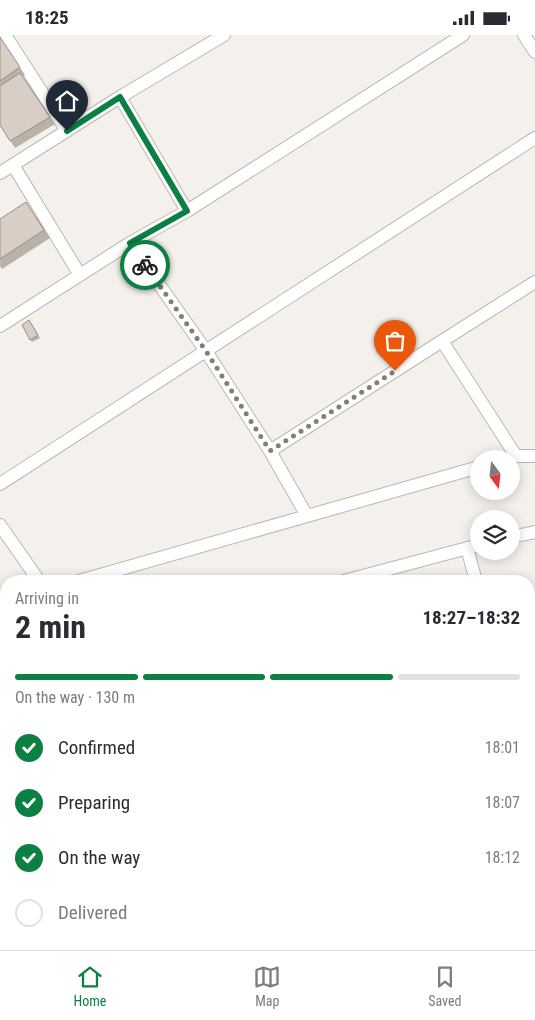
<!DOCTYPE html>
<meta charset="utf-8">
<style>
body{margin:0;font-family:"Roboto Condensed",sans-serif;background:#f7f7f7;color:#2b2b33;height:100vh;display:flex;flex-direction:column;font-size:19px;white-space:nowrap}
*{box-sizing:border-box;margin:0}
p{font-size:16px;color:#7c7c81}
.icon{flex:none;width:28px;height:28px;fill:none;stroke:currentColor;stroke-width:2;stroke-linecap:round;stroke-linejoin:round}
.map{position:relative;flex:1;overflow:hidden}
.panel{position:absolute;left:0px;top:540px;width:535px;height:375px;display:flex;flex-direction:column;background:#fff;border-radius:20px 20px 0 0;box-shadow:0 2px 12px #0003}
.panel>*{flex:none}
.needle{width:32px;rotate:165deg}
.controls{position:absolute;left:470px;top:415px;display:grid;gap:10px}
.controls a{display:grid;place-items:center;width:50px;height:50px;border-radius:50%;background:#fff;box-shadow:0 2px 12px #0003;font-size:25px}
.pin{position:absolute;display:grid;place-items:center;width:42px;height:42px;color:#fff;margin:-51px -21px;border-radius:50% 50% 50% 0;rotate:-45deg;box-shadow:0 0 5px #0007}
.pin .icon{rotate:45deg}
.courier{position:absolute;display:grid;place-items:center;width:50px;height:50px;margin:-25px;border:4px solid #0b8043;border-radius:50%;background:#fff;color:#222;box-shadow:0 1px 6px #0007}
.head em{font-style:normal;font-weight:700}
.head div{display:flex;flex-direction:column-reverse}
.head{display:flex;align-items:center;justify-content:space-between;height:85px;padding:0 15px}
h1{font-size:32px;font-weight:700;line-height:38px}
.bar{display:grid;grid-template-columns:repeat(4,1fr);gap:8px 5px;align-content:center;height:60px;padding:0 15px}
.bar i{height:6px;border-radius:4px;background:#e1e1e2}
.bar .current{background:#0b8043}
.bar p{grid-column:span 4}
ol{padding:0 15px;list-style:none}
li{display:flex;align-items:center;gap:15px;height:55px}
li p{margin-inline-start:auto}
li .icon{padding:5px;border-radius:50%;background:#0b8043;color:#fff;stroke-width:4}
li:last-child{color:#7c7c81}
li i{width:28px;height:28px;border:2px solid #e1e1e2;border-radius:50%}
.status{display:flex;justify-content:space-between;align-items:center;height:35px;padding:0 25px;background:#fff;direction:ltr}
.status svg{height:14px;fill:currentColor}
.tab-bar{display:flex;justify-content:space-around;align-items:center;height:70px;border-top:1px solid #e1e1e2;background:#fff;font-size:14px;color:#7c7c81}
.tab-bar a{display:grid;justify-items:center;gap:2px}
.tab-bar .current{color:#0b8043}
.map>svg:first-child{display:block}
</style>
<div class="status"><b>18:25</b><svg viewBox="0 0 49 12"><path d="M0 12V9h3v3zM5 12V6h3v6zM10 12V3h3v9zM15 12V0h3v12zM26 1h20v11H26zM47 4h2v5h-2z"/></svg></div>
<div class="map">
<svg width="535" height="915" viewBox="0 0 535 915">
<rect width="100%" height="100%" fill="#f4f0eb"/>
<g fill="none" stroke-linecap="round" stroke-linejoin="round">
<defs>
<path id="service" d="M430,915l2,-6"/>
<path id="minor" d="M5,0l62,96
M524,0l11,17
M120,62l67,114
M13,130l67,110
M0,138l120,-76 104,-62
M130,208l76,108 64,100 37,65
M0,291l130,-83 57,-32 276,-176
M270,416l172,-110
M516,421l-74,-115 93,-59
M507,424l9,-3h19
M0,449l535,-346
M0,490l39,56
M511,502l24,-5
M467,513l9,33
M79,546l400,-114
M344,546l135,-36
M0,569l6,-2
M0,642l6,-2
M0,723l6,-2
M0,749l6,12
M0,795l6,-3
M95,909l5,6
M0,914l8,-5
M354,915l6,-5"/>
<path id="tertiary" d="M529,727l6,-3
M193,915l8,-6"/>
</defs>
<!-- service casing -->
<use href="#service" stroke="#bfb7af" stroke-width="8"/>
<!-- minor casing -->
<use href="#minor" stroke="#bfb7af" stroke-width="14"/>
<!-- tertiary casing -->
<use href="#tertiary" stroke="#bfb7af" stroke-width="16"/>
<!-- service -->
<use href="#service" stroke="#fff" stroke-width="6"/>
<!-- minor -->
<use href="#minor" stroke="#fff" stroke-width="12"/>
<!-- tertiary -->
<use href="#tertiary" stroke="#fff" stroke-width="15"/>
</g>
<!-- wall -->
<path fill="#bab1a9" d="M0,2l25,38 -3,2 33,47 -40,24 -15,-23z
M26,167l24,36 -48,31 -2,-3v-47z
M29,285l11,18 -8,4 -10,-17z
M144,909h33l1,1 -6,5h-23z
M240,909l5,6h-25z
M321,909h8l-5,4z"/>
<!-- building -->
<path fill="#d8cec5" stroke="#97908a" d="M0,2l20,30 -20,14z
M20,38l30,44 -40,24 -10,-16v-39z
M26,167l18,28 -44,29v-40z
M29,285l9,15 -8,5 -8,-15z
M6,836v6l-3,-3z
M6,859v21l-6,-8v-8z
M529,868l6,8v39h-94l-2,-6h90z
M34,909h22l5,6h-27l-3,-4z
M85,909l4,6h-12z
M144,909h21l-8,6h-8z
M228,909h12l3,3 -4,2v1h-19z
M281,909h20l5,6h-26l4,-3z"/>
<g fill="none" stroke-linecap="round" stroke-linejoin="round">
<!-- done -->
<path stroke="#847e78" stroke-width="5" stroke-dasharray="0 9" d="M145,230l61,86 64,100 125,-80"/>
<!-- route -->
<path stroke="#0b8043" stroke-width="6" d="M67,96l53,-34 67,114 -57,32 15,22"/>
</g>
</svg>
<div class="controls">
<a><svg class="needle" viewBox="-14 -14 28 28"><path d="M0-13l5 13h-10z" fill="#e53935"/><path d="M0 13l5-13h-10z" fill="#7c7c81"/></svg></a>
<a><svg class="icon" aria-label="layers" viewBox="0 0 24 24"><path d="M12 4l9 5-9 5-9-5zM3 14l9 5 9-5"/></svg></a>
</div>
<div class="pin" style="left:395px;top:336px;background:#ea580c"><svg class="icon" aria-label="bag" viewBox="0 0 24 24"><path d="M5 8h14l-1 12H6zM9 8a3 3 0 0 1 6 0"/></svg></div>
<div class="pin" style="left:67px;top:96px;background:#1f2937"><svg class="icon" aria-label="home" viewBox="0 0 24 24"><path d="M3 11l9-7 9 7M6 9v11h12V9"/></svg></div>
<div class="courier" style="left:145px;top:230px"><svg class="icon" aria-label="bike" viewBox="0 0 24 24"><circle cx="6" cy="16" r="4"/><circle cx="18" cy="16" r="4"/><path d="M6 16l4-8h5l3 8M10 8l3 8H6M13 5h3"/></svg></div>
<section class="panel">
<div class="head"><div><h1>2 min</h1><p>Arriving in</p></div><em>18:27–18:32</em></div>
<div class="bar"><i class="current"></i><i class="current"></i><i class="current"></i><i></i><p>On the way · 130 m</p></div>
<ol>
<li><svg class="icon" aria-label="check" viewBox="0 0 24 24"><path d="M5 12l5 5 9-10"/></svg>Confirmed<p>18:01</p></li>
<li><svg class="icon" aria-label="check" viewBox="0 0 24 24"><path d="M5 12l5 5 9-10"/></svg>Preparing<p>18:07</p></li>
<li><svg class="icon" aria-label="check" viewBox="0 0 24 24"><path d="M5 12l5 5 9-10"/></svg>On the way<p>18:12</p></li>
<li><i></i>Delivered</li>
</ol>
</section>
</div>
<nav class="tab-bar">
<a class="current"><svg class="icon" aria-label="home" viewBox="0 0 24 24"><path d="M3 11l9-7 9 7M6 9v11h12V9"/></svg>Home</a>
<a><svg class="icon" aria-label="map" viewBox="0 0 24 24"><path d="M3 6l6-2 6 2 6-2v14l-6 2-6-2-6 2zM9 4v14M15 6v14"/></svg>Map</a>
<a><svg class="icon" aria-label="saved" viewBox="0 0 24 24"><path d="M7 4h10v16l-5-4-5 4z"/></svg>Saved</a>
</nav>
